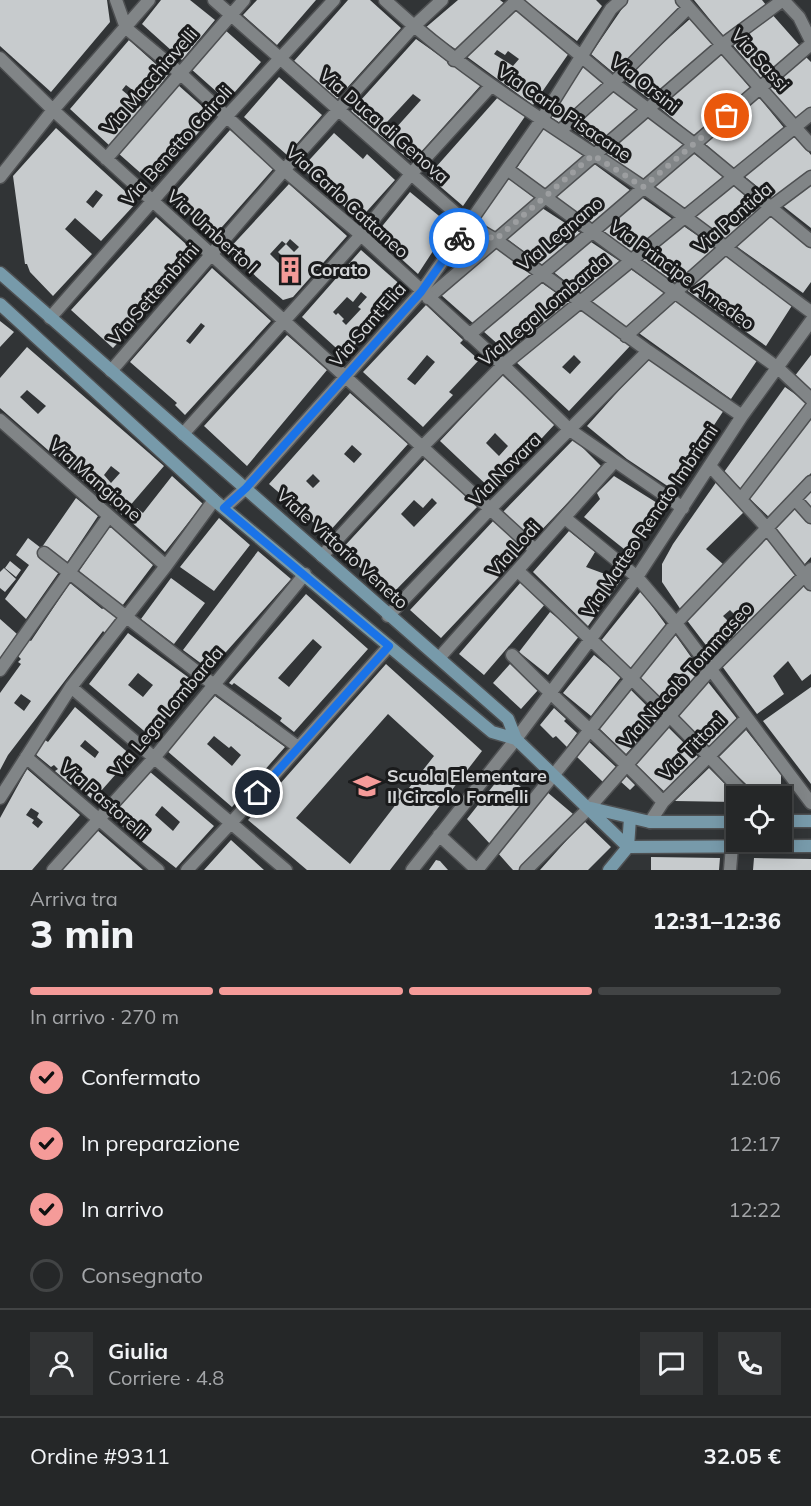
<!DOCTYPE html>
<html lang="it">
<meta charset="utf-8">
<style>
body{margin:0;font-family:Mulish,sans-serif;background:#313334;color:#f1f3f6;height:100vh;display:flex;flex-direction:column;font-size:22px;white-space:nowrap}
*{box-sizing:border-box;margin:0}
p{font-size:20px;color:#a3a5a8}
.icon{flex:none;width:33px;height:33px;fill:none;stroke:currentColor;stroke-width:2;stroke-linecap:round;stroke-linejoin:round}
.map{position:relative;height:870px;overflow:hidden}
.side{display:flex;flex-direction:column;background:#252728;flex:1}
.side>*{flex:none}
.buttons{position:absolute;left:726px;top:786px;display:grid;gap:12px}
.buttons a{display:grid;place-items:center;width:66px;height:66px;border-radius:0px;background:#252728;box-shadow:0 3px 15px #0003,0 0 0 2px #424445;font-size:30px}
.pin{position:absolute;display:grid;place-items:center;width:51px;height:51px;color:#fff;margin:-26px;border:3px solid #fff;border-radius:50%;box-shadow:0 2px 6px #0007}
.courier{position:absolute;display:grid;place-items:center;width:60px;height:60px;margin:-30px;border:4px solid #1a73e8;border-radius:50%;background:#fff;color:#222;box-shadow:0 2px 8px #0007}
.headline em{font-style:normal;font-weight:800}
.headline div{display:flex;flex-direction:column-reverse}
.headline{display:flex;align-items:center;justify-content:space-between;height:102px;padding:0 30px}
h1{font-size:39px;font-weight:800;line-height:45px}
.bar{display:grid;grid-template-columns:repeat(4,1fr);gap:9px 6px;align-content:center;height:72px;padding:0 30px}
.bar i{height:8px;border-radius:4px;background:#424445}
.bar .active{background:#f59b99}
.bar p{grid-column:span 4}
.line{display:flex;align-items:center;gap:15px;padding:0 30px;border-top:2px solid #424445}
.line div{flex:1}
.round{display:grid;place-items:center;flex:none;width:63px;height:63px;border-radius:0px;background:#313334}
ol{padding:0 30px;list-style:none}
li{display:flex;align-items:center;gap:18px;height:66px}
li p{margin-inline-start:auto}
li .icon{padding:6px;border-radius:50%;background:#f59b99;color:#111;stroke-width:4}
li:last-child{color:#a3a5a8}
li i{width:33px;height:33px;border:3px solid #424445;border-radius:50%}
.map>svg:first-child{display:block}
</style>
<div class="map">
<svg width="811" height="870" viewBox="0 0 811 870">
<rect width="100%" height="100%" fill="#313436"/>
<!-- building -->
<path fill="#c7cbcd" fill-rule="evenodd" d="M0,0h107l3,22 -59,70 -51,-46z
M161,0h29l25,20 -33,40 -40,-36z
M257,0h59l-39,45 -34,-30z
M348,0h22l31,28 -64,71 -43,-38z
M458,0h42l5,4 -48,46 -33,-21z
M524,0h72l6,6 -25,35z
M628,0h49l9,10 -71,64 -24,-20z
M694,0h68l4,5 -41,33z
M515,9l54,44 -36,52 -67,-49zM497,50l8,5 3,-4 11,8 -6,7 -19,-12z
M770,12l31,35 -38,33 -31,-36z
M691,18l24,29 -63,54 -29,-22z
M224,29l37,33 -34,39 -37,-33z
M416,39l65,46 -69,77 -61,-51zM413,94l8,6 -26,29 -8,-7z
M129,40l39,35 -21,26 -21,-16 -4,5 20,17 -32,39 -40,-37z
M722,54l29,35 -56,48 -36,-30z
M805,56l6,6v46l-14,12 -29,-33z
M584,66l20,16 -44,41 -11,-7z
M279,77l43,38 -35,40 -43,-38z
M178,85l35,31 -60,68 -35,-31z
M612,89l27,21 -42,37 -29,-21z
M499,96l27,19 -63,91 -35,-30z
M758,96l27,33 -50,41 -31,-27z
M648,116l37,30 -42,35 -41,-27z
M543,127l42,30 -40,36 -30,-22z
M56,128l81,74 -36,39 -26,-23 -10,11 27,25 -39,42 -23,-24 -3,-8h-2l-12,-88zM96,190l7,5 -10,13 -7,-6z
M230,130l44,38 -60,68 -34,-31 -3,3 -9,-8z
M792,132l19,23v17l-36,29 -32,-26z
M334,133l29,26 4,-5 28,26 -36,40 -57,-52z
M692,152l33,26 -40,33 -34,-24z
M593,163l38,28 -40,34 -38,-27z
M508,178l29,22 -40,34 -18,-14z
M732,182l30,27 -34,32 -36,-26z
M811,183v45l-28,-22z
M289,184l58,52 -54,61 -10,3 -56,-49zM290,239l9,8 -5,5 -8,-8 -8,8 6,6 -5,5 -9,-9 12,-13 4,3z
M410,192l40,33 -32,49 -43,-39z
M640,196l34,24 -41,35 -33,-25z
M542,208l40,26 -38,33 -38,-29z
M770,216l41,30v36l-8,11 -67,-47z
M156,217l42,38 -85,93 -42,-38z
M682,225l35,24 -40,35 -36,-25z
M588,240l33,22 -38,33 -32,-25z
M494,246l39,30 -59,48 -34,-30z
M361,250l43,38 -59,68 -43,-39zM361,292l6,5 -9,10 3,2 -15,16 -4,-4 2,-2 -6,-6 -2,2 -3,-3 14,-15 6,5z
M724,255l69,49 -27,42 -81,-57z
M212,268l59,53 -86,94 -10,-10 2,-2 -47,-41zM201,323l4,3 -15,18 -4,-3z
M629,268l36,25 -39,34 -37,-27z
M539,281l32,22 -62,51 -26,-23z
M673,299l85,60 -27,40 -95,-68z
M426,305l37,35 -3,3 19,17 -30,32 4,3 -30,32 -60,-55zM427,355l8,7 -20,23 -8,-6z
M579,308l52,37 -62,66 -54,-50zM574,355l7,7 -11,12 -8,-7z
M0,321l14,11 -14,15z
M287,335l40,35 -80,96 -43,-40z
M27,347l137,119 -42,49 -122,-107v-30zM27,390l19,16 -8,8 -18,-17zM111,466l9,7 -9,10 -7,-8z
M811,355v36l-17,-14z
M648,358l76,52 -52,79 -45,-30 -40,-33z
M502,375l53,49 -62,67 -53,-50zM495,433l13,13 -9,10 -13,-13z
M785,387l24,17 -67,86 -18,-18z
M350,393l58,51 -80,89 -12,-11 -1,2 -46,-40zM352,445l10,9 -8,9 -10,-9zM313,474l7,7 -7,7 -7,-7z
M811,416v57l-41,45 -21,-20z
M574,439l28,28 -70,73 -29,-28z
M425,459l53,47 -86,88 -52,-43zM432,498l5,5 -23,24 -13,-13 13,-14 9,8z
M172,476l31,28 -38,48 -37,-33 9,-11 6,5z
M614,476l48,30 -33,47 -45,-36 16,-18 -3,-6z
M717,481l29,29 -40,39 18,16 -43,45 -19,-28v-18l11,-20z
M811,489v19l-9,-10z
M76,498l22,18 -32,48 -24,-17z
M796,507l15,17v33l-8,9 -30,-36z
M219,518l31,27 -36,46 -34,-24z
M495,519l31,29 -85,90 -31,-28z
M110,526l43,39 -31,41 -43,-35z
M569,531l26,21 -9,15 35,13 -33,46 -55,-54z
M766,536l30,38 -81,83 -29,-38zM730,610l5,5 -7,6 -5,-5z
M28,538l13,10 -4,7 22,17 -33,47 -21,-20 24,-34 -13,-10z
M258,551l33,28 -81,91 -27,-20z
M10,561l11,9 -5,7 -11,-9z
M4,568l12,11 -11,13 -5,-4v-16z
M171,578l34,25 -31,41 -33,-25z
M521,582l25,21 -62,72 -25,-21z
M70,583l32,26 2,-1 12,7v3l-11,15 -2,-2 -95,124 -8,15v-77l21,-29 -3,-2 3,-3 -3,-3 11,-16 2,1zM21,694l10,7 -7,10 -10,-8z
M804,583l7,7v84l-9,7 -14,-20 -15,15 11,18 -27,20 -35,-48z
M641,591l25,34 -35,44 -31,-27z
M306,594l62,55 -74,83 -14,-11 2,-3 -48,-35 -2,2 -3,-2zM313,639l9,8 -33,40 -11,-9z
M550,612l30,23 -32,40 -29,-23z
M0,619l17,15 -17,24z
M128,633l68,50 -46,53 -61,-52zM138,673l15,12 -10,12 -15,-12z
M674,633l27,38 -32,37 -31,-29z
M594,655l27,22 -30,39 -28,-23z
M386,664l96,87 -92,119h-83l-59,-50zM388,714l46,42 -29,37 -7,-5 -5,6 7,5 -50,65 -54,-46z
M510,664l28,26 -17,19 -28,-26z
M708,682l30,38 -28,29 -32,-33z
M811,687v97l-48,-63z
M630,689l29,29 -33,36 -27,-26z
M215,696l70,51 -53,60 -66,-57zM214,736l15,12 2,-2 10,9 -9,11 -25,-22z
M75,707l57,49 -39,44 -20,-17 -2,2 -16,-14 3,-2 -4,-4 -3,2 -17,-14 11,-13 3,2zM85,740l14,12 -4,6 -15,-12z
M554,708l12,11 -2,2 13,12 -10,14 -11,-11 -3,2 -13,-13z
M668,727l32,32 -34,34 -31,-29z
M746,730l35,44v10l-18,12h-4l-41,-38z
M588,741l28,26 -13,15 -27,-26z
M709,768l27,27v7l-61,-1z
M27,769l53,46 -48,55h-32v-52zM31,808l8,5 -2,4 6,5 -5,6 -6,-5 2,-3 -8,-5z
M149,771l65,55 -38,42 -68,-53zM162,806l18,16 -7,9 -18,-16z
M504,772l26,23 -39,50 -24,-26z
M626,776l9,9 -5,5 -10,-9z
M547,792l26,22 -49,56h-11l-16,-18z
M584,821l27,26 -23,23h-48z
M97,830l46,40h-82z
M231,840l33,30h-60z
M651,857l69,1 -1,12h-68z
M754,858l57,1v11h-58z
M436,860l4,1 8,9h-19z"/>
<g fill="none" stroke-linecap="round" stroke-linejoin="round">
<defs>
<path id="pedestrian" d="M428,298l68,-58"/>
<path id="minor" d="M116,0l10,28 54,45 104,97 77,65 142,130 67,65 113,78
M214,0l254,224 28,16 152,111 94,65
M385,0c78,73 170,127 258,187 57,39 112,84 168,125
M514,0l99,83 81,61 117,97
M682,0l129,145
M0,58l53,52 482,440
M454,60l63,-60
M560,131l53,-48 75,-75
M106,159l138,-159
M507,169l271,199 33,31
M0,177l53,-67 96,-110
M496,240l226,-195 61,-45 16,17 12,24
M50,318l176,-201 108,-117
M469,335l123,-103 219,-188
M626,336l145,-129 40,-30
M111,371l173,-201 129,-143 29,-27
M0,420l166,146
M183,434l178,-199 50,-61 80,-88
M710,466l57,62 44,56
M741,499l70,-91
M795,499l16,18
M224,508l22,-20 175,-196 121,-173 69,-110 10,-9
M565,518l72,59 39,46 135,180
M44,553l170,132 84,62
M322,556l101,-110 80,-81 308,-251
M518,571c78,73 156,146 228,225
M388,616l102,-107 158,-158
M512,655c49,51 103,95 151,147
M439,658l175,-196
M0,670l109,-154
M71,687l215,183
M26,757l132,113
M0,798l71,-111 95,-121 48,-66
M650,822l13,-20 84,-84
M439,835l38,35
M53,870l101,-112 151,-184
M187,870l44,-47 158,-177
M412,870l104,-131 121,-162 105,-161 69,-95
M477,870l199,-247 135,-141
M526,870l63,-62 121,-138 101,-101
M730,870l2,-24"/>
<path id="secondary" d="M0,273l508,446 8,20 112,108
M0,304l214,196 278,232 24,7
M591,808l59,14h86
M782,821h29
M628,847l183,-1
M628,847l2,-29
M609,870l19,-23"/>
</defs>
<!-- pedestrian casing -->
<use href="#pedestrian" stroke="#4e5052" stroke-width="15"/>
<!-- minor casing -->
<use href="#minor" stroke="#4e5052" stroke-width="15"/>
<!-- secondary casing -->
<use href="#secondary" stroke="#4e5052" stroke-width="15"/>
<!-- pedestrian -->
<use href="#pedestrian" stroke="#818587" stroke-width="12"/>
<!-- minor -->
<use href="#minor" stroke="#818587" stroke-width="12"/>
<!-- secondary -->
<use href="#secondary" stroke="#779aaa" stroke-width="12"/>
</g>
<g fill="none" stroke-linecap="round" stroke-linejoin="round">
<!-- done -->
<path stroke="#9c9ea0" stroke-width="6" stroke-dasharray="0 10.8" d="M459,238l9,-14 27,16 98,-85 50,32 84,-71"/>
<!-- route -->
<path stroke="#1a73e8" stroke-width="8" d="M258,793l131,-147 -165,-138 22,-20 175,-196 38,-54"/>
</g>
<!-- icons -->
<defs>
<symbol id="building-bare" viewBox="-9 -9 18 18"><path d="M-4-6H4V6H1V3H-1V6H-4ZM-2.5-4.3h1.7v1.8h-1.7ZM.8-4.3h1.7v1.8H.8ZM-2.5-1h1.7V.8h-1.7ZM.8-1h1.7V.8H.8Z" fill="#f59b99" stroke="#1a1b1c" stroke-width="2.5" paint-order="stroke"/></symbol>
<symbol id="school-bare" viewBox="-9 -9 18 18"><path d="M0-5L7-2L0 1L-7-2ZM-4 1L0 2.5L4 1V4Q0 6-4 4Z" fill="#f59b99" stroke="#1a1b1c" stroke-width="2.5" paint-order="stroke"/></symbol>
</defs>
<g fill-rule="evenodd">
<use href="#building-bare" x="271" y="251" width="38" height="38"/>
<use href="#school-bare" x="348" y="767" width="38" height="38"/>
</g>
<g text-anchor="middle" stroke-width="6" stroke-linejoin="round" paint-order="stroke">
<!-- street labels -->
<g font-size="18" fill="#d5d7d9" stroke="#1a1b1c">
<text transform="translate(760 60) rotate(48)" y="6">Via Sassi</text>
<text transform="translate(150 81) rotate(-49)" y="6">Via Macchiavelli</text>
<text transform="translate(645 84) rotate(38)" y="6">Via Orsini</text>
<text transform="translate(564 113) rotate(34)" y="6">Via Carlo Pisacane</text>
<text transform="translate(384 126) rotate(41)" y="6">Via Duca di Genova</text>
<text transform="translate(177 146) rotate(-48)" y="6">Via Benetto Cairoli</text>
<text transform="translate(347 202) rotate(42)" y="6">Via Carlo Cattaneo</text>
<text transform="translate(733 218) rotate(-41)" y="6">Via Pontida</text>
<text transform="translate(212 232) rotate(42)" y="6">Via Umberto I</text>
<text transform="translate(560 234) rotate(-40)" y="6">Via Legnano</text>
<text transform="translate(682 275) rotate(36)" y="6">Via Principe Amedeo</text>
<text transform="translate(154 294) rotate(-49)" y="6">Via Settembrini</text>
<text transform="translate(544 310) rotate(-40)" y="6">Via Lega Lombarda</text>
<text transform="translate(368 325) rotate(-49)" y="6">Via Sant'Elia</text>
<text transform="translate(505 470) rotate(-45)" y="6">Via Novara</text>
<text transform="translate(95 480) rotate(41)" y="6">Via Mangione</text>
<text transform="translate(650 521) rotate(-56)" y="6">Via Matteo Renato Imbriani</text>
<text transform="translate(342 549) rotate(42)" y="6">Viale Vittorio Veneto</text>
<text transform="translate(514 549) rotate(-48)" y="6">Via Lodi</text>
<text transform="translate(686 675) rotate(-48)" y="6">Via Niccolò Tommaseo</text>
<text transform="translate(167 712) rotate(-50)" y="6">Via Lega Lombarda</text>
<text transform="translate(692 747) rotate(-45)" y="6">Via Tittoni</text>
<text transform="translate(104 800) rotate(41)" y="6">Via Pastorelli</text>
</g>
<!-- poi labels -->
<g font-size="18" font-weight="bold" fill="#d5d7d9" stroke="#1a1b1c" text-anchor="start">
<text x="310" y="276">Corato</text>
<text x="387" y="782">Scuola Elementare<tspan x="387" dy="21">II Circolo Fornelli</tspan></text>
</g>
</g>
</svg>
<div class="buttons">
<a><svg class="icon" aria-label="locate" viewBox="0 0 24 24"><circle cx="12" cy="12" r="6"/><path d="M12 2v4M12 18v4M2 12h4M18 12h4"/></svg></a>
</div>
<div class="pin" style="left:727px;top:116px;background:#ea580c"><svg class="icon" aria-label="bag" viewBox="0 0 24 24"><path d="M5 8h14l-1 12H6zM9 8a3 3 0 0 1 6 0"/></svg></div>
<div class="pin" style="left:258px;top:793px;background:#1f2937"><svg class="icon" aria-label="home" viewBox="0 0 24 24"><path d="M3 11l9-7 9 7M6 9v11h12V9"/></svg></div>
<div class="courier" style="left:459px;top:238px"><svg class="icon" aria-label="bike" viewBox="0 0 24 24"><circle cx="6" cy="16" r="4"/><circle cx="18" cy="16" r="4"/><path d="M6 16l4-8h5l3 8M10 8l3 8H6M13 5h3"/></svg></div>
</div>
<section class="side">
<div class="headline"><div><h1>3 min</h1><p>Arriva tra</p></div><em>12:31–12:36</em></div>
<div class="bar"><i class="active"></i><i class="active"></i><i class="active"></i><i></i><p>In arrivo · 270 m</p></div>
<ol>
<li><svg class="icon" aria-label="check" viewBox="0 0 24 24"><path d="M5 12l5 5 9-10"/></svg>Confermato<p>12:06</p></li>
<li><svg class="icon" aria-label="check" viewBox="0 0 24 24"><path d="M5 12l5 5 9-10"/></svg>In preparazione<p>12:17</p></li>
<li><svg class="icon" aria-label="check" viewBox="0 0 24 24"><path d="M5 12l5 5 9-10"/></svg>In arrivo<p>12:22</p></li>
<li><i></i>Consegnato</li>
</ol>
<div class="line" style="height:108px"><a class="round"><svg class="icon" aria-label="person" viewBox="0 0 24 24"><circle cx="12" cy="8" r="4"/><path d="M4 21q1-7 8-7t8 7"/></svg></a><div><b>Giulia</b><p>Corriere · 4.8</p></div><a class="round"><svg class="icon" aria-label="chat" viewBox="0 0 24 24"><path d="M4 5h16v11H9l-5 4z"/></svg></a><a class="round"><svg class="icon" aria-label="phone" viewBox="0 0 24 24"><path d="M5 4h4l2 5-3 2q2 4 5 5l2-3 5 2v4C11 20 4 13 5 4z"/></svg></a></div>
<div class="line" style="height:78px"><div>Ordine #9311</div><b>32.05 €</b></div>
</section>
